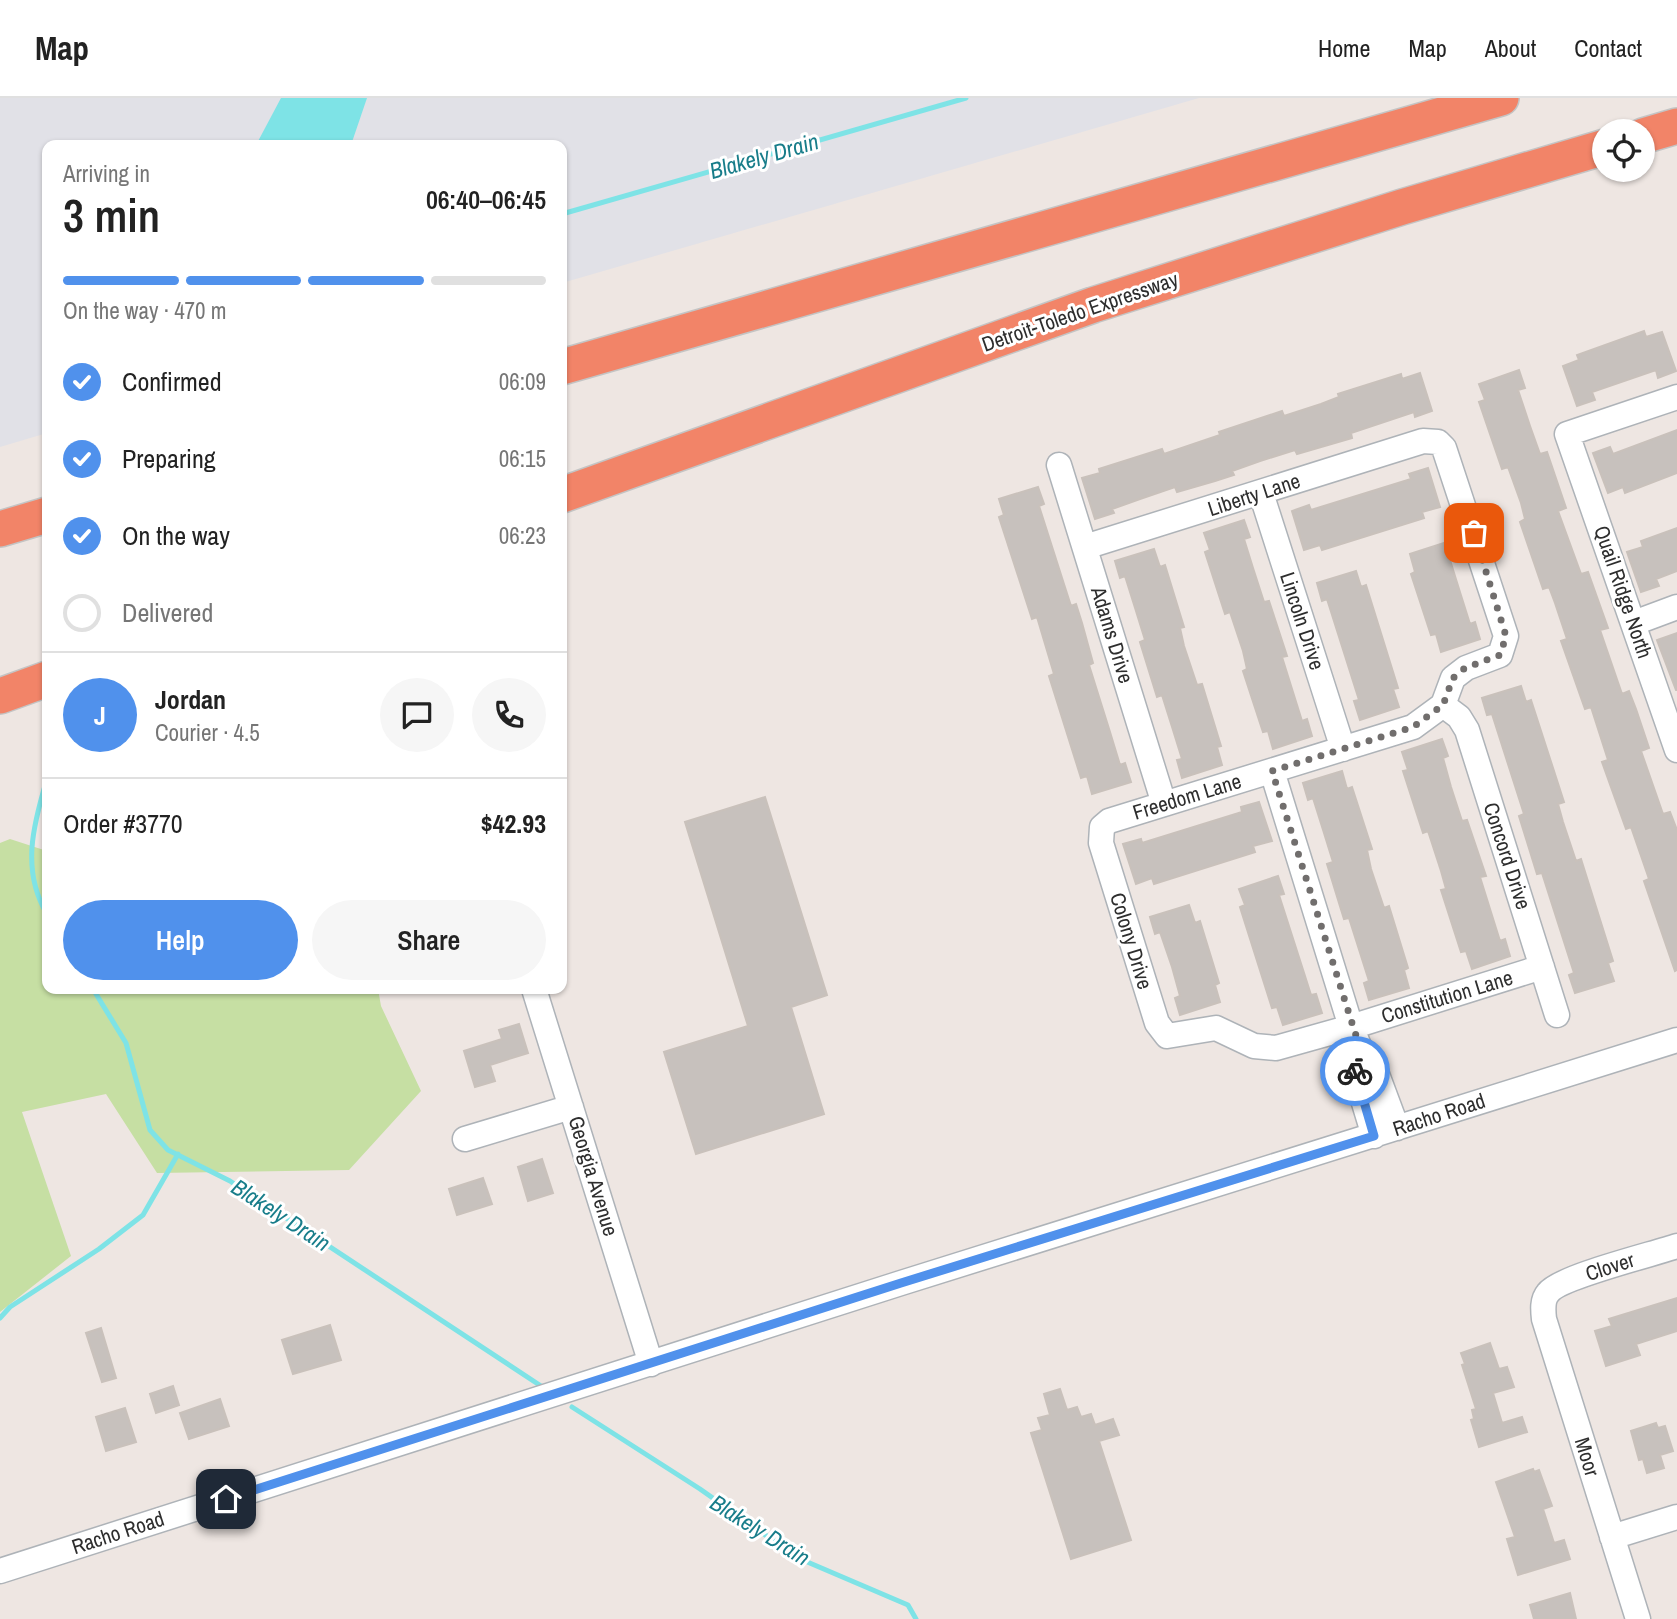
<!DOCTYPE html>
<meta charset="utf-8">
<style>
body{margin:0;font-family:"Archivo Narrow",sans-serif;background:#f6f6f6;color:#222;height:100vh;display:flex;flex-direction:column;font-size:26px;white-space:nowrap}
*{box-sizing:border-box;margin:0}
p{font-size:23px;color:#767676}
.icon{flex:none;width:38px;height:38px;fill:none;stroke:currentColor;stroke-width:2;stroke-linecap:round;stroke-linejoin:round}
.map{position:relative;flex:1;overflow:hidden}
.details{position:absolute;left:42px;top:42px;width:525px;height:854px;display:flex;flex-direction:column;background:#fff;border-radius:14px;box-shadow:0 2px 5px #0004}
.details>*{flex:none}
.controls{position:absolute;left:1592px;top:21px;display:grid;gap:14px}
.controls a{display:grid;place-items:center;width:63px;height:63px;border-radius:50%;background:#fff;box-shadow:0 2px 5px #0004;font-size:35px}
.pin{position:absolute;display:grid;place-items:center;width:60px;height:60px;color:#fff;margin:-30px;border-radius:14px;box-shadow:0 4px 10px #0006}
.courier{position:absolute;display:grid;place-items:center;width:70px;height:70px;margin:-35px;border:5px solid #5091ec;border-radius:50%;background:#fff;color:#222;box-shadow:0 2px 9px #0007}
.overview em{font-style:normal;font-weight:600}
.overview div{display:flex;flex-direction:column-reverse}
.overview{display:flex;align-items:center;justify-content:space-between;height:119px;padding:0 21px}
h1{font-size:46px;font-weight:600;line-height:52px}
.bar{display:grid;grid-template-columns:repeat(4,1fr);gap:10px 7px;align-content:center;height:84px;padding:0 21px}
.bar i{height:9px;border-radius:5px;background:#e0e0e0}
.bar .active{background:#5091ec}
.bar p{grid-column:span 4}
.line{display:flex;align-items:center;gap:18px;padding:0 21px;border-top:2px solid #e0e0e0}
.line div{flex:1}
.round{display:grid;place-items:center;flex:none;width:74px;height:74px;border-radius:37px;background:#f6f6f6}
ol{padding:0 21px;list-style:none}
li{display:flex;align-items:center;gap:21px;height:77px}
li p{margin-inline-start:auto}
li .icon{padding:7px;border-radius:50%;background:#5091ec;color:#fff;stroke-width:4}
li:last-child{color:#767676}
li i{width:38px;height:38px;border:4px solid #e0e0e0;border-radius:50%}
.action{display:flex;gap:14px;margin-top:auto;padding:14px 21px}
.action a{flex:1;height:80px;border-radius:42px;background:#5091ec;color:#fff;font-size:28px;font-weight:600;line-height:80px;text-align:center}
.action a+a{background:#f6f6f6;color:#222}
header{display:flex;align-items:center;gap:42px;box-sizing:border-box;height:98px;padding:0 35px;background:#fff;border-bottom:2px solid #e0e0e0}
header strong{font-size:33px}
nav{display:flex;gap:38px;margin-inline-start:auto;font-size:24px}
.map>svg:first-child{display:block}
</style>
<header>
<strong>Map</strong>
<nav><a>Home</a><a>Map</a><a>About</a><a>Contact</a></nav>
</header>
<div class="map">
<svg width="1677" height="1521" viewBox="0 0 1677 1521">
<rect width="100%" height="100%" fill="#eee6e2"/>
<!-- industrial -->
<path fill="#e1e1e7" d="M0,0h1199l-637,185v-138h-515v288l-47,14z"/>
<!-- green -->
<path fill="#c6dfa3" d="M10,741l37,12v58l-5,9 5,3v68h331l3,17 40,85 -72,79 -192,3 -51,-79 -84,18 49,144 -71,56v-469z"/>
<!-- water -->
<path fill="#7ee3e6" d="M281,0h86l-16,47h-95z"/>
<g fill="none" stroke-linecap="round" stroke-linejoin="round">
<!-- stream -->
<path stroke="#7ee3e6" stroke-width="5" d="M562,116l404,-116
M47,681c-14,46 -26,92 0,135
M93,891l33,54 24,87 18,20 62,31 311,205
M0,1220l10,-11 89,-58 44,-34 35,-61
M572,1309l128,82 98,69 110,47 8,14"/>
</g>
<!-- building -->
<path fill="#c7c1bd" stroke="#c9c1bb" stroke-width="2" d="M1644,233l2,6 16,-5 14,39 -18,7 -2,-8 -64,22 3,8 -18,6 -14,-40 16,-6 -2,-5z
M1519,272l6,18 -7,2 12,36 10,28 7,-2 19,56 -8,3 23,63 7,-2 20,56 -8,2 22,64 7,-3 7,18 13,39 -8,3 22,63 7,-2 7,18v140l-2,1 -31,-90 5,-2 -18,-52 -5,2 -24,-67 6,-2 -17,-53 -6,2 -24,-68 6,-2 -12,-36 -6,-16 -6,2 -23,-67 5,-3 -4,-16 -13,-36 -6,2 -23,-67 6,-2 -6,-16z
M1420,275l12,38 -17,6 -1,-5 -63,21 1,5 -55,16 -2,-4 -35,11 -28,10 2,4 -19,6 -38,11 -2,-5 -35,12 -28,10 2,4 -19,6 -13,-41 18,-5 -1,-4 63,-20 2,5 56,-19 -1,-3 63,-21 2,5 37,-12 18,-7 -1,-3 63,-20 1,5z
M1677,332v43l-52,20 -2,-6 -15,6 -15,-40 17,-6 3,7z
M1428,370l12,39 -18,5 2,6 -102,32 -2,-5 -16,5 -12,-39 17,-6 2,5 100,-31 -2,-5z
M1038,389l6,17 -5,2 32,100 5,-2 6,19 11,40 -4,2 21,67 10,33 5,-2 6,19 -39,12 -5,-18 -6,2 -32,-102 5,-2 -17,-57 -5,2 -33,-102 5,-2 -5,-16z
M1244,422l6,17 -6,2 9,29 11,34 5,-1 18,55 -5,1 20,64 5,-2 5,17 -39,13 -5,-18 -5,1 -20,-61 4,-2 -4,-18 -13,-39 -5,2 -20,-62 5,-2 -6,-17z
M1677,430v43l-21,8 3,7 -18,6 -14,-40 16,-5 -2,-6z
M1450,443l5,18 -5,1 9,29 11,35 5,-2 5,17 -39,13 -5,-18 -5,1 -20,-61 4,-2 -5,-18z
M1154,451l6,18 5,-2 19,62 -4,1 4,18 13,39 5,-1 19,62 -4,1 5,18 -40,13 -5,-18 5,-1 -9,-29 -11,-35 -5,2 -17,-55 5,-2 -9,-29 -11,-35 -5,2 -5,-17z
M1356,473l5,16 5,-2 32,103 -5,1 6,18 -39,13 -6,-19 5,-1 -32,-101 -5,2 -5,-18z
M1677,535v57h-1l-19,-50z
M1521,588l5,16 5,-2 33,102 -6,2 5,18 13,39 5,-2 32,102 -5,2 6,18 -39,12 -6,-18 5,-2 -32,-100 -5,1 -18,-58 5,-2 -32,-100 -5,1 -5,-17z
M1442,641l6,17 -5,2 8,29 11,34 5,-1 19,56 -6,1 20,64 5,-2 5,17 -38,13 -6,-18 -5,1 -20,-62 5,-1 -5,-18 -13,-40 -5,2 -20,-62 5,-1 -6,-18z
M1342,673l5,18 5,-2 20,62 -5,1 4,19 13,39 5,-2 19,62 -4,2 5,18 -40,12 -5,-17 5,-2 -20,-63 -5,1 -5,-16 -12,-39 6,-2 -9,-29 -11,-35 -5,2 -5,-17z
M765,699l62,198 -36,12 33,107 -128,40 -32,-102 84,-26 -63,-204z
M1259,704l13,39 -19,5 2,6 -101,32 -2,-6 -16,6 -13,-40 18,-5 1,4 100,-31 -1,-5z
M1278,778l6,18 -5,1 26,81 6,19 5,-1 6,19 -39,12 -6,-18 -5,1 -32,-101 5,-2 -6,-16z
M1189,807l6,18 5,-2 19,62 -4,2 5,17 -40,13 -5,-17 5,-2 -8,-29 -12,-35 -5,2 -5,-17z
M519,926l9,29 -38,12 5,16 -20,6 -11,-36 38,-12 -3,-9z
M542,1061l11,34 -25,8 -10,-34z
M483,1080l9,26 -35,11 -8,-26z
M1677,1200v33l-41,13 4,11 -34,11 -11,-35 17,-5 -3,-7z
M330,1227l11,35 -48,14 -11,-34z
M101,1230l15,50 -14,4 -16,-49z
M1490,1245l9,26 8,-2 7,20 -21,6 9,30 20,-6 5,15 -48,15 -8,-27 3,-1 -2,-9 4,-1 -14,-44 3,-1 -4,-11z
M173,1288l6,19 -23,8 -6,-19z
M1060,1291l7,21 10,-3 4,10 10,-3 4,11 18,-6 6,16 -20,6 32,99 -60,19 -40,-126 11,-3 -4,-12 12,-3 -6,-21z
M220,1301l9,27 -40,13 -9,-26z
M125,1310l11,34 -30,9 -10,-34z
M1656,1325l2,5 7,-2 8,25 -13,4 4,13 -17,5 -4,-14 -4,1 -8,-29z
M1533,1371l1,3 5,-2 13,36 -9,3 11,34 10,-3 6,19 -52,16 -11,-36 8,-2 -19,-55z
M1570,1495l6,26h-42l-4,-14z"/>
<g fill="none" stroke-linecap="round" stroke-linejoin="round">
<defs>
<path id="minor" d="M1677,299l-110,37 110,316
M1059,367l105,339
M1261,395l82,256
M1085,449l338,-106 15,1 6,6 62,188 -6,19 -34,13 -13,10 -10,27 -30,22 -304,94 -7,6 -1,16 56,180 10,13 49,-8 38,18 22,2 75,-21 191,-60
M1634,525l43,-16
M1443,607l16,12 8,13 90,285
M1272,673l79,256 9,21 15,21 22,59
M534,891l117,375
M1360,950l-5,25 19,63
M465,1041l106,-32
M1612,1439l65,-20
M0,1473l901,-288 776,-243
M1638,1521l-94,-300c-1,-9 -2,-19 4,-26 11,-16 106,-39 129,-47"/>
<path id="highway" d="M1643,38l34,-10
M562,269l939,-269
M562,397l531,-190 309,-98 203,-60
M0,431l47,-14
M0,598l47,-17"/>
</defs>
<!-- minor casing -->
<use href="#minor" stroke="#aeb3b8" stroke-width="27"/>
<!-- highway casing -->
<use href="#highway" stroke="#c4c4c4" stroke-width="38"/>
<!-- minor -->
<use href="#minor" stroke="#fff" stroke-width="24"/>
<!-- highway -->
<use href="#highway" stroke="#f28468" stroke-width="35"/>
</g>
<g fill="none" stroke-linecap="round" stroke-linejoin="round">
<!-- done -->
<path stroke="#716e6d" stroke-width="7" stroke-dasharray="0 12.6" d="M1355,973l5,-23 -88,-277 141,-44 30,-22 10,-27 12,-10 35,-13 6,-19 -32,-103"/>
<!-- route -->
<path stroke="#5091ec" stroke-width="9" d="M226,1401l675,-216 473,-147 -19,-65"/>
</g>
<g text-anchor="middle" stroke-width="6" stroke-linejoin="round" paint-order="stroke">
<!-- street labels -->
<g font-size="21" fill="#2e2e2e" stroke="#fff">
<text transform="translate(1080 214) rotate(-19)" y="7">Detroit-Toledo Expressway</text>
<text transform="translate(1254 397) rotate(-18)" y="7">Liberty Lane</text>
<text transform="translate(1623 494) rotate(71)" y="7">Quail Ridge North</text>
<text transform="translate(1302 523) rotate(72)" y="7">Lincoln Drive</text>
<text transform="translate(1112 537) rotate(73)" y="7">Adams Drive</text>
<text transform="translate(1187 699) rotate(-17)" y="7">Freedom Lane</text>
<text transform="translate(1507 758) rotate(72)" y="7">Concord Drive</text>
<text transform="translate(1131 843) rotate(73)" y="7">Colony Drive</text>
<text transform="translate(1447 899) rotate(-17)" y="7">Constitution Lane</text>
<text transform="translate(1439 1017) rotate(-18)" y="7">Racho Road</text>
<text transform="translate(593 1078) rotate(73)" y="7">Georgia Avenue</text>
<text transform="translate(1610 1169) rotate(-18)" y="7">Clover</text>
<text transform="translate(1587 1359) rotate(73)" y="7">Moor</text>
<text transform="translate(118 1435) rotate(-18)" y="7">Racho Road</text>
</g>
<!-- water labels -->
<g font-size="23" font-style="italic" fill="#187d8a" stroke="#fff">
<text transform="translate(764 58) rotate(-16)" y="8">Blakely Drain</text>
<text transform="translate(281 1117) rotate(33)" y="8">Blakely Drain</text>
<text transform="translate(760 1432) rotate(32)" y="8">Blakely Drain</text>
</g>
</g>
</svg>
<div class="controls">
<a><svg class="icon" aria-label="locate" viewBox="0 0 24 24"><circle cx="12" cy="12" r="6"/><path d="M12 2v4M12 18v4M2 12h4M18 12h4"/></svg></a>
</div>
<div class="pin" style="left:1474px;top:435px;background:#ea580c"><svg class="icon" aria-label="bag" viewBox="0 0 24 24"><path d="M5 8h14l-1 12H6zM9 8a3 3 0 0 1 6 0"/></svg></div>
<div class="pin" style="left:226px;top:1401px;background:#1f2937"><svg class="icon" aria-label="home" viewBox="0 0 24 24"><path d="M3 11l9-7 9 7M6 9v11h12V9"/></svg></div>
<div class="courier" style="left:1355px;top:973px"><svg class="icon" aria-label="bike" viewBox="0 0 24 24"><circle cx="6" cy="16" r="4"/><circle cx="18" cy="16" r="4"/><path d="M6 16l4-8h5l3 8M10 8l3 8H6M13 5h3"/></svg></div>
<section class="details">
<div class="overview"><div><h1>3 min</h1><p>Arriving in</p></div><em>06:40–06:45</em></div>
<div class="bar"><i class="active"></i><i class="active"></i><i class="active"></i><i></i><p>On the way · 470 m</p></div>
<ol>
<li><svg class="icon" aria-label="check" viewBox="0 0 24 24"><path d="M5 12l5 5 9-10"/></svg>Confirmed<p>06:09</p></li>
<li><svg class="icon" aria-label="check" viewBox="0 0 24 24"><path d="M5 12l5 5 9-10"/></svg>Preparing<p>06:15</p></li>
<li><svg class="icon" aria-label="check" viewBox="0 0 24 24"><path d="M5 12l5 5 9-10"/></svg>On the way<p>06:23</p></li>
<li><i></i>Delivered</li>
</ol>
<div class="line" style="height:126px"><b class="round" style="background:#5091ec;color:#fff">J</b><div><b>Jordan</b><p>Courier · 4.5</p></div><a class="round"><svg class="icon" aria-label="chat" viewBox="0 0 24 24"><path d="M4 5h16v11H9l-5 4z"/></svg></a><a class="round"><svg class="icon" aria-label="phone" viewBox="0 0 24 24"><path d="M5 4h4l2 5-3 2q2 4 5 5l2-3 5 2v4C11 20 4 13 5 4z"/></svg></a></div>
<div class="line" style="height:91px"><div>Order #3770</div><b>$42.93</b></div>
<div class="action"><a>Help</a><a>Share</a></div>
</section>
</div>
